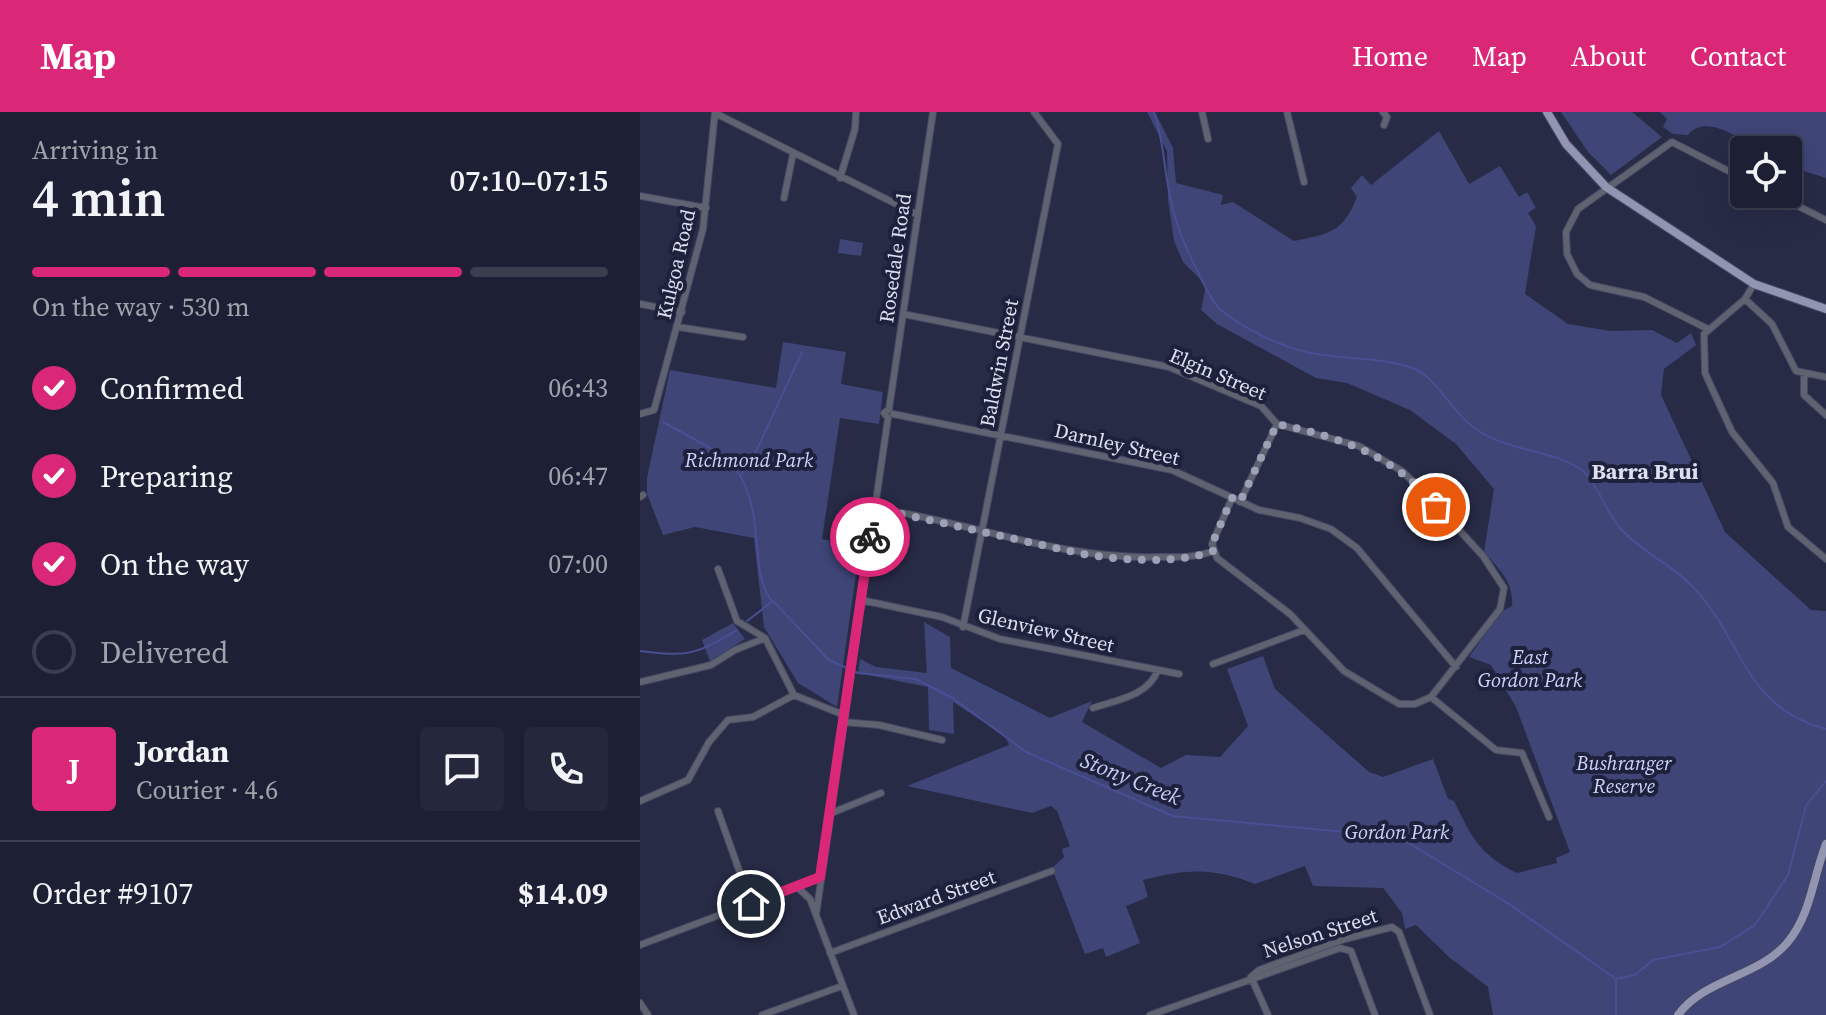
<!DOCTYPE html>
<meta charset="utf-8">
<style>
body{margin:0;font-family:"Source Serif 4",serif;background:#25283c;color:#f1f3f6;height:100vh;display:flex;flex-direction:column;font-size:30px;white-space:nowrap}
*{box-sizing:border-box;margin:0}
p{font-size:26px;color:#a0a3ac}
.icon{flex:none;width:44px;height:44px;fill:none;stroke:currentColor;stroke-width:2;stroke-linecap:round;stroke-linejoin:round}
.map{position:relative;flex:1;overflow:hidden}
.panel{display:flex;flex-direction:column;background:#1d2034;width:640px}
.panel>*{flex:none}
.controls{position:absolute;left:1090px;top:24px;display:grid;gap:16px}
.controls a{display:grid;place-items:center;width:72px;height:72px;border-radius:8px;background:#1d2034;box-shadow:0 8px 32px #0002,0 0 0 2px #3b3e4f;font-size:40px}
.pin{position:absolute;display:grid;place-items:center;width:68px;height:68px;color:#fff;margin:-34px;border:4px solid #fff;border-radius:50%;box-shadow:0 2px 8px #0007}
.courier{position:absolute;display:grid;place-items:center;width:80px;height:80px;margin:-40px;border:6px solid #db2777;border-radius:50%;background:#fff;color:#222;box-shadow:0 2px 10px #0007}
.headline em{font-style:normal;font-weight:600}
.headline div{display:flex;flex-direction:column-reverse}
.headline{display:flex;align-items:center;justify-content:space-between;height:136px;padding:0 32px}
h1{font-size:52px;font-weight:600;line-height:60px}
.bar{display:grid;grid-template-columns:repeat(4,1fr);gap:12px 8px;align-content:center;height:96px;padding:0 32px}
.bar i{height:10px;border-radius:6px;background:#3b3e4f}
.bar .selected{background:#db2777}
.bar p{grid-column:span 4}
.line{display:flex;align-items:center;gap:20px;padding:0 32px;border-top:2px solid #3b3e4f}
.line div{flex:1}
.round{display:grid;place-items:center;flex:none;width:84px;height:84px;border-radius:8px;background:#25283c}
ol{padding:0 32px;list-style:none}
li{display:flex;align-items:center;gap:24px;height:88px}
li p{margin-inline-start:auto}
li .icon{padding:8px;border-radius:50%;background:#db2777;color:#fff;stroke-width:4}
li:last-child{color:#a0a3ac}
li i{width:44px;height:44px;border:4px solid #3b3e4f;border-radius:50%}
header{display:flex;align-items:center;gap:48px;box-sizing:border-box;height:112px;padding:0 40px;background:#db2777;color:#fff}
header strong{font-size:38px}
nav{display:flex;gap:44px;margin-inline-start:auto;font-size:28px}
main{display:flex;flex:1;min-height:0}
.map>svg:first-child{display:block}
</style>
<header>
<strong>Map</strong>
<nav><a>Home</a><a>Map</a><a>About</a><a>Contact</a></nav>
</header>
<main>
<section class="panel">
<div class="headline"><div><h1>4 min</h1><p>Arriving in</p></div><em>07:10–07:15</em></div>
<div class="bar"><i class="selected"></i><i class="selected"></i><i class="selected"></i><i></i><p>On the way · 530 m</p></div>
<ol>
<li><svg class="icon" aria-label="check" viewBox="0 0 24 24"><path d="M5 12l5 5 9-10"/></svg>Confirmed<p>06:43</p></li>
<li><svg class="icon" aria-label="check" viewBox="0 0 24 24"><path d="M5 12l5 5 9-10"/></svg>Preparing<p>06:47</p></li>
<li><svg class="icon" aria-label="check" viewBox="0 0 24 24"><path d="M5 12l5 5 9-10"/></svg>On the way<p>07:00</p></li>
<li><i></i>Delivered</li>
</ol>
<div class="line" style="height:144px"><b class="round" style="background:#db2777;color:#fff">J</b><div><b>Jordan</b><p>Courier · 4.6</p></div><a class="round"><svg class="icon" aria-label="chat" viewBox="0 0 24 24"><path d="M4 5h16v11H9l-5 4z"/></svg></a><a class="round"><svg class="icon" aria-label="phone" viewBox="0 0 24 24"><path d="M5 4h4l2 5-3 2q2 4 5 5l2-3 5 2v4C11 20 4 13 5 4z"/></svg></a></div>
<div class="line" style="height:104px"><div>Order #9107</div><b>$14.09</b></div>
</section>
<div class="map">
<svg width="1186" height="903" viewBox="0 0 1186 903">
<rect width="100%" height="100%" fill="#272b46"/>
<!-- green -->
<path fill="#3f4577" d="M507,0h8l18,36 3,35 47,12 -2,10 12,-3 61,39c36,-7 49,-9 63,-44l-6,-9 11,-13 9,10 68,-54 30,53 31,-18 19,31 8,-5 9,16 -8,5 8,13 -11,68 43,30 43,7 41,-1 25,13 14,-10 5,12 -32,24 -3,26 64,137 86,78 15,1v404h-333l-5,-28 -39,-30 -33,-32 -11,4 -3,-16 -19,-25 -70,-2 -8,-20 -50,18c-43,-17 -68,-15 -112,-4l5,17 -22,9 14,37 -34,14 -3,-9 -18,6 -33,-86 12,-11 -2,-8 8,-3 -13,-35 -6,-5 -19,7 -125,-27 102,-41 -4,-9 -52,-34 1,32 -25,-4 -1,-43 -70,-14 2,-14 16,8 51,6 -3,-51 26,15 1,31 99,50 42,-17 -10,21 79,46 25,-13 34,2 28,-31 -21,-57 36,-13 12,33 94,83 14,5 50,-18 15,40 6,2c18,37 25,53 63,72l40,-10 -1,-5 14,-6 -54,-145 -25,-42 -22,-8 32,-45 11,-6c2,-24 -13,-37 -28,-54l10,-63 -38,-45 -46,-34 -63,-27 -31,-5 -99,-54 -16,-14 5,-25 -23,-23 -9,-21 -6,-41 -1,-49z
M921,0h71l30,25 -51,38 -23,-23z
M1020,0h166v66l-38,-12v-16c-8,0 -19,2 -26,-1 -22,-8 -55,-37 -74,-14l-15,-1 -10,-7 4,-8z
M200,127l23,4 -2,13 -23,-3z
M143,230l63,10 -5,32 42,8 -4,32 -39,-6 -18,121 38,7 -23,161 -39,-24 -34,-56 -10,-89 -59,-11 -32,8 -16,-41v-16l23,-108 106,18z
M93,511l12,16 -35,22 -8,-21z"/>
<g fill="none" stroke-linecap="round" stroke-linejoin="round">
<!-- stream -->
<path stroke="#494f93" stroke-width="2" d="M514,0c10,29 10,59 17,89 5,26 16,50 28,73 6,12 12,27 22,36 20,17 55,34 81,41 37,10 76,4 113,18 21,8 39,47 64,62 33,22 79,19 105,41 13,12 23,41 36,56 20,23 49,35 70,56 54,54 52,123 136,145
M23,310l49,27 20,17
M93,354l6,9
M132,489c-23,-26 -7,-85 -32,-125l14,-20 48,-104
M107,509l26,-20 56,59 29,13 58,6 38,20 72,53 147,64 226,21 110,67 107,75
M0,539c49,6 55,4 97,-21
M976,903v-36l19,-4 18,-15 67,-13 35,-22 33,-50 18,-69 20,-25"/>
<defs>
<path id="minor" d="M562,0l6,27
M647,0l17,70
M743,0l4,5 -3,8
M75,1l203,102
M200,66l15,-49 1,-17
M1134,82l52,26
M0,84l66,12
M144,86l9,-44
M1114,172l-9,15 -41,35 1,39 27,59 41,51 15,44 38,32
M1105,187l27,25 24,47 30,6
M0,192l42,8
M263,202l266,53 92,39 16,18 82,22 43,25 24,23 57,62 21,32 -4,21 -69,88
M38,215l65,10
M1068,217l-64,-32 -54,-12 -13,-11 -10,-20 -1,-22 12,-23 94,-67 72,37
M1164,262v21l22,20
M249,297l44,-297
M0,302l14,-4 49,-181 12,-117
M253,302l279,56 87,40 41,8 31,11 26,19 99,119
M0,385l3,-2
M592,386l-20,46 5,14 73,56 54,57 55,33h16l16,-7 65,53 26,3 27,64
M600,390l37,-78
M234,396c97,14 186,52 284,49 19,0 37,1 55,-6
M78,457l19,52 28,17 29,57 50,20
M221,488l81,17 58,22 179,35
M323,515l95,-483 -24,-32
M573,552l91,-34
M0,570l71,-17 24,-15 30,-12
M453,596c24,-8 55,-12 65,-38
M203,610l36,3 63,15
M0,689l48,-21 21,-38 19,-22 25,-3 41,-22
M78,699l33,93
M189,702l52,-21
M156,774l14,13 44,116
M176,803l72,-497 -4,-5 5,-4
M0,833l180,-68
M190,841l222,-82
M611,865l8,-7 86,-31 47,-12 7,5 31,83
M611,865l17,38
M0,891l8,12
M122,903l80,-29
M510,903l190,-67 11,3 24,64"/>
<path id="major" d="M907,0l19,32 40,43 148,97 72,25
M1038,903c26,-36 80,-38 109,-72 24,-28 26,-66 39,-99"/>
</defs>
<!-- minor casing -->
<use href="#minor" stroke="#444861" stroke-width="8"/>
<!-- major casing -->
<use href="#major" stroke="#444861" stroke-width="10"/>
<!-- minor -->
<use href="#minor" stroke="#5f6270" stroke-width="6"/>
<!-- major -->
<use href="#major" stroke="#9195b1" stroke-width="8"/>
</g>
<g fill="none" stroke-linecap="round" stroke-linejoin="round">
<!-- done -->
<path stroke="#9da1b5" stroke-width="8" stroke-dasharray="0 14.4" d="M230,425l4,-29 209,46c39,6 92,11 130,-3l-1,-7 20,-46 8,4 37,-78c63,13 118,31 159,83"/>
<!-- route -->
<path stroke="#db2777" stroke-width="10" d="M111,792l69,-27 50,-340"/>
</g>
<g text-anchor="middle" stroke-width="8" stroke-linejoin="round" paint-order="stroke">
<!-- street labels -->
<g font-size="20" fill="#dce0f1" stroke="#1e213b">
<text transform="translate(255 146) rotate(-82)" y="7">Rosedale Road</text>
<text transform="translate(36 152) rotate(-77)" y="7">Kulgoa Road</text>
<text transform="translate(359 251) rotate(-79)" y="7">Baldwin Street</text>
<text transform="translate(578 262) rotate(23)" y="7">Elgin Street</text>
<text transform="translate(477 332) rotate(13)" y="7">Darnley Street</text>
<text transform="translate(406 518) rotate(13)" y="7">Glenview Street</text>
<text transform="translate(296 785) rotate(-20)" y="7">Edward Street</text>
<text transform="translate(680 821) rotate(-18)" y="7">Nelson Street</text>
</g>
<!-- park labels -->
<g font-size="20" font-style="italic" fill="#cdd4fd" stroke="#1e213b">
<text x="109" y="355">Richmond Park</text>
<text x="890" y="552">East<tspan x="890" dy="23">Gordon Park</tspan></text>
<text x="984" y="658">Bushranger<tspan x="984" dy="23">Reserve</tspan></text>
<text x="757" y="727">Gordon Park</text>
</g>
<!-- neighbourhood labels -->
<g font-size="22" font-weight="bold" fill="#dce0f1" stroke="#1e213b">
<text x="1005" y="367">Barra Brui</text>
</g>
<!-- water labels -->
<g font-size="22" font-style="italic" fill="#c7cef6" stroke="#1e213b">
<text transform="translate(491 666) rotate(22)" y="8">Stony Creek</text>
</g>
</g>
</svg>
<div class="controls">
<a><svg class="icon" aria-label="locate" viewBox="0 0 24 24"><circle cx="12" cy="12" r="6"/><path d="M12 2v4M12 18v4M2 12h4M18 12h4"/></svg></a>
</div>
<div class="pin" style="left:796px;top:395px;background:#ea580c"><svg class="icon" aria-label="bag" viewBox="0 0 24 24"><path d="M5 8h14l-1 12H6zM9 8a3 3 0 0 1 6 0"/></svg></div>
<div class="pin" style="left:111px;top:792px;background:#1f2937"><svg class="icon" aria-label="home" viewBox="0 0 24 24"><path d="M3 11l9-7 9 7M6 9v11h12V9"/></svg></div>
<div class="courier" style="left:230px;top:425px"><svg class="icon" aria-label="bike" viewBox="0 0 24 24"><circle cx="6" cy="16" r="4"/><circle cx="18" cy="16" r="4"/><path d="M6 16l4-8h5l3 8M10 8l3 8H6M13 5h3"/></svg></div>
</div>
</main>
